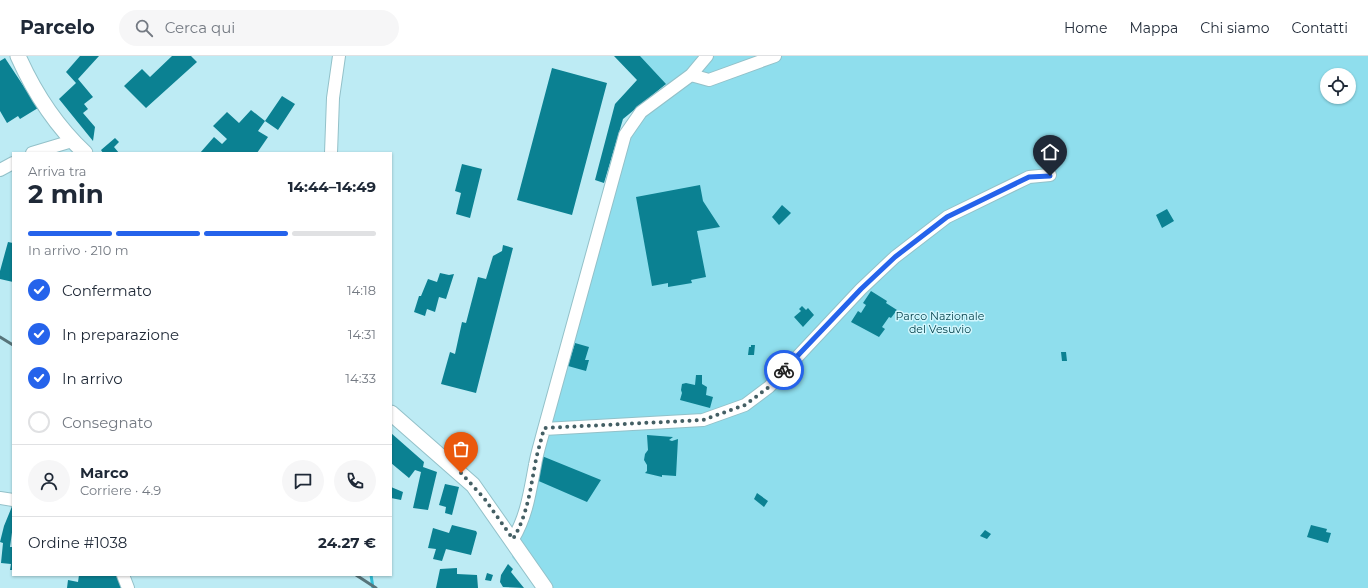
<!DOCTYPE html>
<html lang="it">
<meta charset="utf-8">
<style>
body{margin:0;font-family:Montserrat,sans-serif;background:#f6f6f7;color:#1f2937;height:100vh;display:flex;flex-direction:column;font-size:15px;white-space:nowrap}
*{box-sizing:border-box;margin:0}
p{font-size:13px;color:#747a83}
.icon{flex:none;width:22px;height:22px;fill:none;stroke:currentColor;stroke-width:2;stroke-linecap:round;stroke-linejoin:round}
.map{position:relative;flex:1;overflow:hidden}
.details{position:absolute;left:12px;top:96px;width:380px;height:424px;display:flex;flex-direction:column;background:#fff;border-radius:0px;box-shadow:0 1px 3px #0004}
.details>*{flex:none}
.controls{position:absolute;left:1320px;top:12px;display:grid;gap:8px}
.controls a{display:grid;place-items:center;width:36px;height:36px;border-radius:50%;background:#fff;box-shadow:0 1px 3px #0004;font-size:20px}
.pin{position:absolute;display:grid;place-items:center;width:34px;height:34px;color:#fff;margin:-41px -17px;border-radius:50% 50% 50% 0;rotate:-45deg;box-shadow:0 0 4px #0007}
.pin .icon{rotate:45deg}
.courier{position:absolute;display:grid;place-items:center;width:40px;height:40px;margin:-20px;border:3px solid #2563eb;border-radius:50%;background:#fff;color:#222;box-shadow:0 1px 5px #0007}
.head em{font-style:normal;font-weight:700}
.head div{display:flex;flex-direction:column-reverse}
.head{display:flex;align-items:center;justify-content:space-between;height:68px;padding:0 16px}
h1{font-size:26px;font-weight:700;line-height:30px}
.bar{display:grid;grid-template-columns:repeat(4,1fr);gap:6px 4px;align-content:center;height:48px;padding:0 16px}
.bar i{height:5px;border-radius:3px;background:#e0e1e3}
.bar .current{background:#2563eb}
.bar p{grid-column:span 4}
.line{display:flex;align-items:center;gap:10px;padding:0 16px;border-top:1px solid #e0e1e3}
.line div{flex:1}
.round{display:grid;place-items:center;flex:none;width:42px;height:42px;border-radius:21px;background:#f6f6f7}
ol{padding:0 16px;list-style:none}
li{display:flex;align-items:center;gap:12px;height:44px}
li p{margin-inline-start:auto}
li .icon{padding:4px;border-radius:50%;background:#2563eb;color:#fff;stroke-width:4}
li:last-child{color:#747a83}
li i{width:22px;height:22px;border:2px solid #e0e1e3;border-radius:50%}
header{display:flex;align-items:center;gap:24px;box-sizing:border-box;height:56px;padding:0 20px;background:#fff;border-bottom:1px solid #e0e1e3}
header strong{font-size:19px}
nav{display:flex;gap:22px;margin-inline-start:auto;font-size:14px}
.search{width:280px;height:36px;background:#f6f6f7;display:flex;align-items:center;gap:10px;box-sizing:border-box;padding:0 14px;border-radius:22px;color:#747a83;font-size:15px}
.map>svg:first-child{display:block}
</style>
<header>
<strong>Parcelo</strong>
<div class="search"><svg class="icon" aria-label="search" viewBox="0 0 24 24"><circle cx="10" cy="10" r="6"/><path d="M15 15l6 6"/></svg>Cerca qui</div>
<nav><a>Home</a><a>Mappa</a><a>Chi siamo</a><a>Contatti</a></nav>
</header>
<div class="map">
<svg width="1368" height="532" viewBox="0 0 1368 532">
<rect width="100%" height="100%" fill="#bdebf4"/>
<!-- green -->
<path fill="#8fdeed" fill-rule="evenodd" d="M639,0h729v532h-831l-25,-31 16,-45 101,-390 41,-32zM1327,19h22v22h-22z"/>
<g fill="none" stroke-linecap="round" stroke-linejoin="round">
<!-- stream -->
<path stroke="#32bed5" stroke-width="3" d="M371,519l2,13"/>
</g>
<!-- building -->
<path fill="#0b8192" d="M80,0h19l-21,23 15,18 -9,7 4,5 -5,4 12,14 -2,14 -34,-42 17,-16 -10,-11z
M172,0h19l6,6 -51,46 -22,-22 18,-17 8,8z
M614,0h26l26,28 -43,35 -19,64 -9,-3 20,-76 22,-24z
M5,2l33,50 -18,11 -2,-3 -11,7 -7,-12v-50z
M552,12l55,15 -35,132 -55,-15z
M282,40l13,8 -17,26 -13,-9z
M251,54l14,11 -7,10 10,6 -11,16h-57l14,-16 8,7 5,-5 -14,-13 14,-14 12,11z
M115,82l4,4 -5,5 5,6h-16l-2,-3z
M462,108l20,5 -12,49 -14,-4 5,-21 -6,-2z
M700,129l3,16 17,26 -23,4 9,46 -15,3 1,3 -24,4v-4l-16,3 -16,-89z
M782,149l9,8 -12,12 -7,-8z
M1167,153l7,12 -12,7 -6,-13z
M8,186l5,1v39l-13,-3v-8z
M503,189l10,3 -37,145 -35,-9 9,-32 5,2 7,-32 4,1 12,-46 8,2 7,-23 9,-5z
M440,217l9,2 5,-1 -8,25 -7,-2 -4,15 -8,-3 -2,7 -11,-4 5,-16h2l7,-17 9,3z
M871,235l16,10 -1,2 11,7 -6,8 -2,-1 -7,10 3,2 -6,8 -28,-15 7,-11 3,2 5,-8 -3,-2z
M802,250l4,4 2,-2 6,7 -11,12 -9,-10 7,-6 -2,-2z
M575,287l14,4 -4,13h4l-3,11 -18,-5z
M751,289h4l-1,10h-6l1,-8h2z
M1061,296h5l1,9h-5z
M696,319h6v9l5,3 -1,8 7,2 -3,11 -30,-8 2,-7 -1,-3 1,-6 4,-1 9,2z
M391,377l33,29 -1,5 14,5 -9,38 -15,-2 8,-36 -6,-2 -6,8 -18,-15z
M647,379l26,2 -4,3 3,1 6,-2 -2,37 -14,-1v2l-17,-4 2,-2v-6l-3,-5 1,-6 3,-4z
M537,398l64,26 -14,22 -53,-23z
M445,428l14,3 -7,28 -7,-2 1,-6 -7,-2z
M391,431l12,5 -2,8 -10,-2z
M757,437l11,8 -4,6 -10,-8z
M13,448v21l-3,22h3v23h-3l1,-6 -10,-1 2,-20 -3,-1 4,-16z
M452,469l24,6 1,2 -6,22 -25,-6 -4,12 -9,-2 3,-10 -8,-1 5,-20 16,5z
M1311,469l16,4 -1,3 5,1 -3,10 -21,-6z
M985,474l6,4 -4,5 -7,-3z
M508,508l5,5 -2,3 13,16 -21,-1 -3,-5 1,-7z
M457,512v6l20,1 1,13h-42l4,-19z
M487,517l6,2 -2,6 -6,-1z
M79,519h39l6,13h-57l1,-8 10,2z"/>
<g fill="none" stroke-linecap="round" stroke-linejoin="round">
<defs>
<path id="minor" d="M691,19l18,5 66,-24
M32,97l40,-12
M331,97l2,-55 6,-42
M0,114l13,-7
M544,373l159,-9 42,-15 24,-18 92,-98 34,-32 52,-40 82,-40 21,-2
M0,442l13,2
M513,483c14,-23 17,-48 22,-74 2,-12 6,-24 9,-36l81,-294 16,-23 50,-37 16,-19
M123,519l5,13"/>
<path id="major" d="M18,0c16,36 38,70 67,97
M391,357l82,72 72,103"/>
</defs>
<!-- minor casing -->
<use href="#minor" stroke="#93c1c9" stroke-width="14"/>
<!-- major casing -->
<use href="#major" stroke="#93c1c9" stroke-width="17"/>
<!-- minor -->
<use href="#minor" stroke="#fff" stroke-width="12"/>
<!-- major -->
<use href="#major" stroke="#fff" stroke-width="15"/>
<!-- rail -->
<path stroke="#57747a" stroke-width="3" d="M0,281l13,8
M356,519l20,13"/>
</g>
<g fill="none" stroke-linecap="round" stroke-linejoin="round">
<!-- done -->
<path stroke="#445f64" stroke-width="4" stroke-dasharray="0 7.2" d="M461,417l23,25 29,41c14,-23 17,-48 22,-74 2,-12 6,-24 9,-37l159,-8 42,-15 24,-18 15,-17"/>
<!-- route -->
<path stroke="#2563eb" stroke-width="5" d="M784,314l77,-81 34,-32 52,-40 82,-40 21,-1"/>
</g>
<g text-anchor="middle" stroke-width="3" stroke-linejoin="round" paint-order="stroke">
<!-- park labels -->
<g font-size="11" fill="#003e48" stroke="#d2f7fe">
<text x="940" y="264">Parco Nazionale<tspan x="940" dy="13">del Vesuvio</tspan></text>
</g>
</g>
</svg>
<div class="controls">
<a><svg class="icon" aria-label="locate" viewBox="0 0 24 24"><circle cx="12" cy="12" r="6"/><path d="M12 2v4M12 18v4M2 12h4M18 12h4"/></svg></a>
</div>
<div class="pin" style="left:461px;top:417px;background:#ea580c"><svg class="icon" aria-label="bag" viewBox="0 0 24 24"><path d="M5 8h14l-1 12H6zM9 8a3 3 0 0 1 6 0"/></svg></div>
<div class="pin" style="left:1050px;top:120px;background:#1f2937"><svg class="icon" aria-label="home" viewBox="0 0 24 24"><path d="M3 11l9-7 9 7M6 9v11h12V9"/></svg></div>
<div class="courier" style="left:784px;top:314px"><svg class="icon" aria-label="bike" viewBox="0 0 24 24"><circle cx="6" cy="16" r="4"/><circle cx="18" cy="16" r="4"/><path d="M6 16l4-8h5l3 8M10 8l3 8H6M13 5h3"/></svg></div>
<section class="details">
<div class="head"><div><h1>2 min</h1><p>Arriva tra</p></div><em>14:44–14:49</em></div>
<div class="bar"><i class="current"></i><i class="current"></i><i class="current"></i><i></i><p>In arrivo · 210 m</p></div>
<ol>
<li><svg class="icon" aria-label="check" viewBox="0 0 24 24"><path d="M5 12l5 5 9-10"/></svg>Confermato<p>14:18</p></li>
<li><svg class="icon" aria-label="check" viewBox="0 0 24 24"><path d="M5 12l5 5 9-10"/></svg>In preparazione<p>14:31</p></li>
<li><svg class="icon" aria-label="check" viewBox="0 0 24 24"><path d="M5 12l5 5 9-10"/></svg>In arrivo<p>14:33</p></li>
<li><i></i>Consegnato</li>
</ol>
<div class="line" style="height:72px"><a class="round"><svg class="icon" aria-label="person" viewBox="0 0 24 24"><circle cx="12" cy="8" r="4"/><path d="M4 21q1-7 8-7t8 7"/></svg></a><div><b>Marco</b><p>Corriere · 4.9</p></div><a class="round"><svg class="icon" aria-label="chat" viewBox="0 0 24 24"><path d="M4 5h16v11H9l-5 4z"/></svg></a><a class="round"><svg class="icon" aria-label="phone" viewBox="0 0 24 24"><path d="M5 4h4l2 5-3 2q2 4 5 5l2-3 5 2v4C11 20 4 13 5 4z"/></svg></a></div>
<div class="line" style="height:52px"><div>Ordine #1038</div><b>24.27 €</b></div>
</section>
</div>
